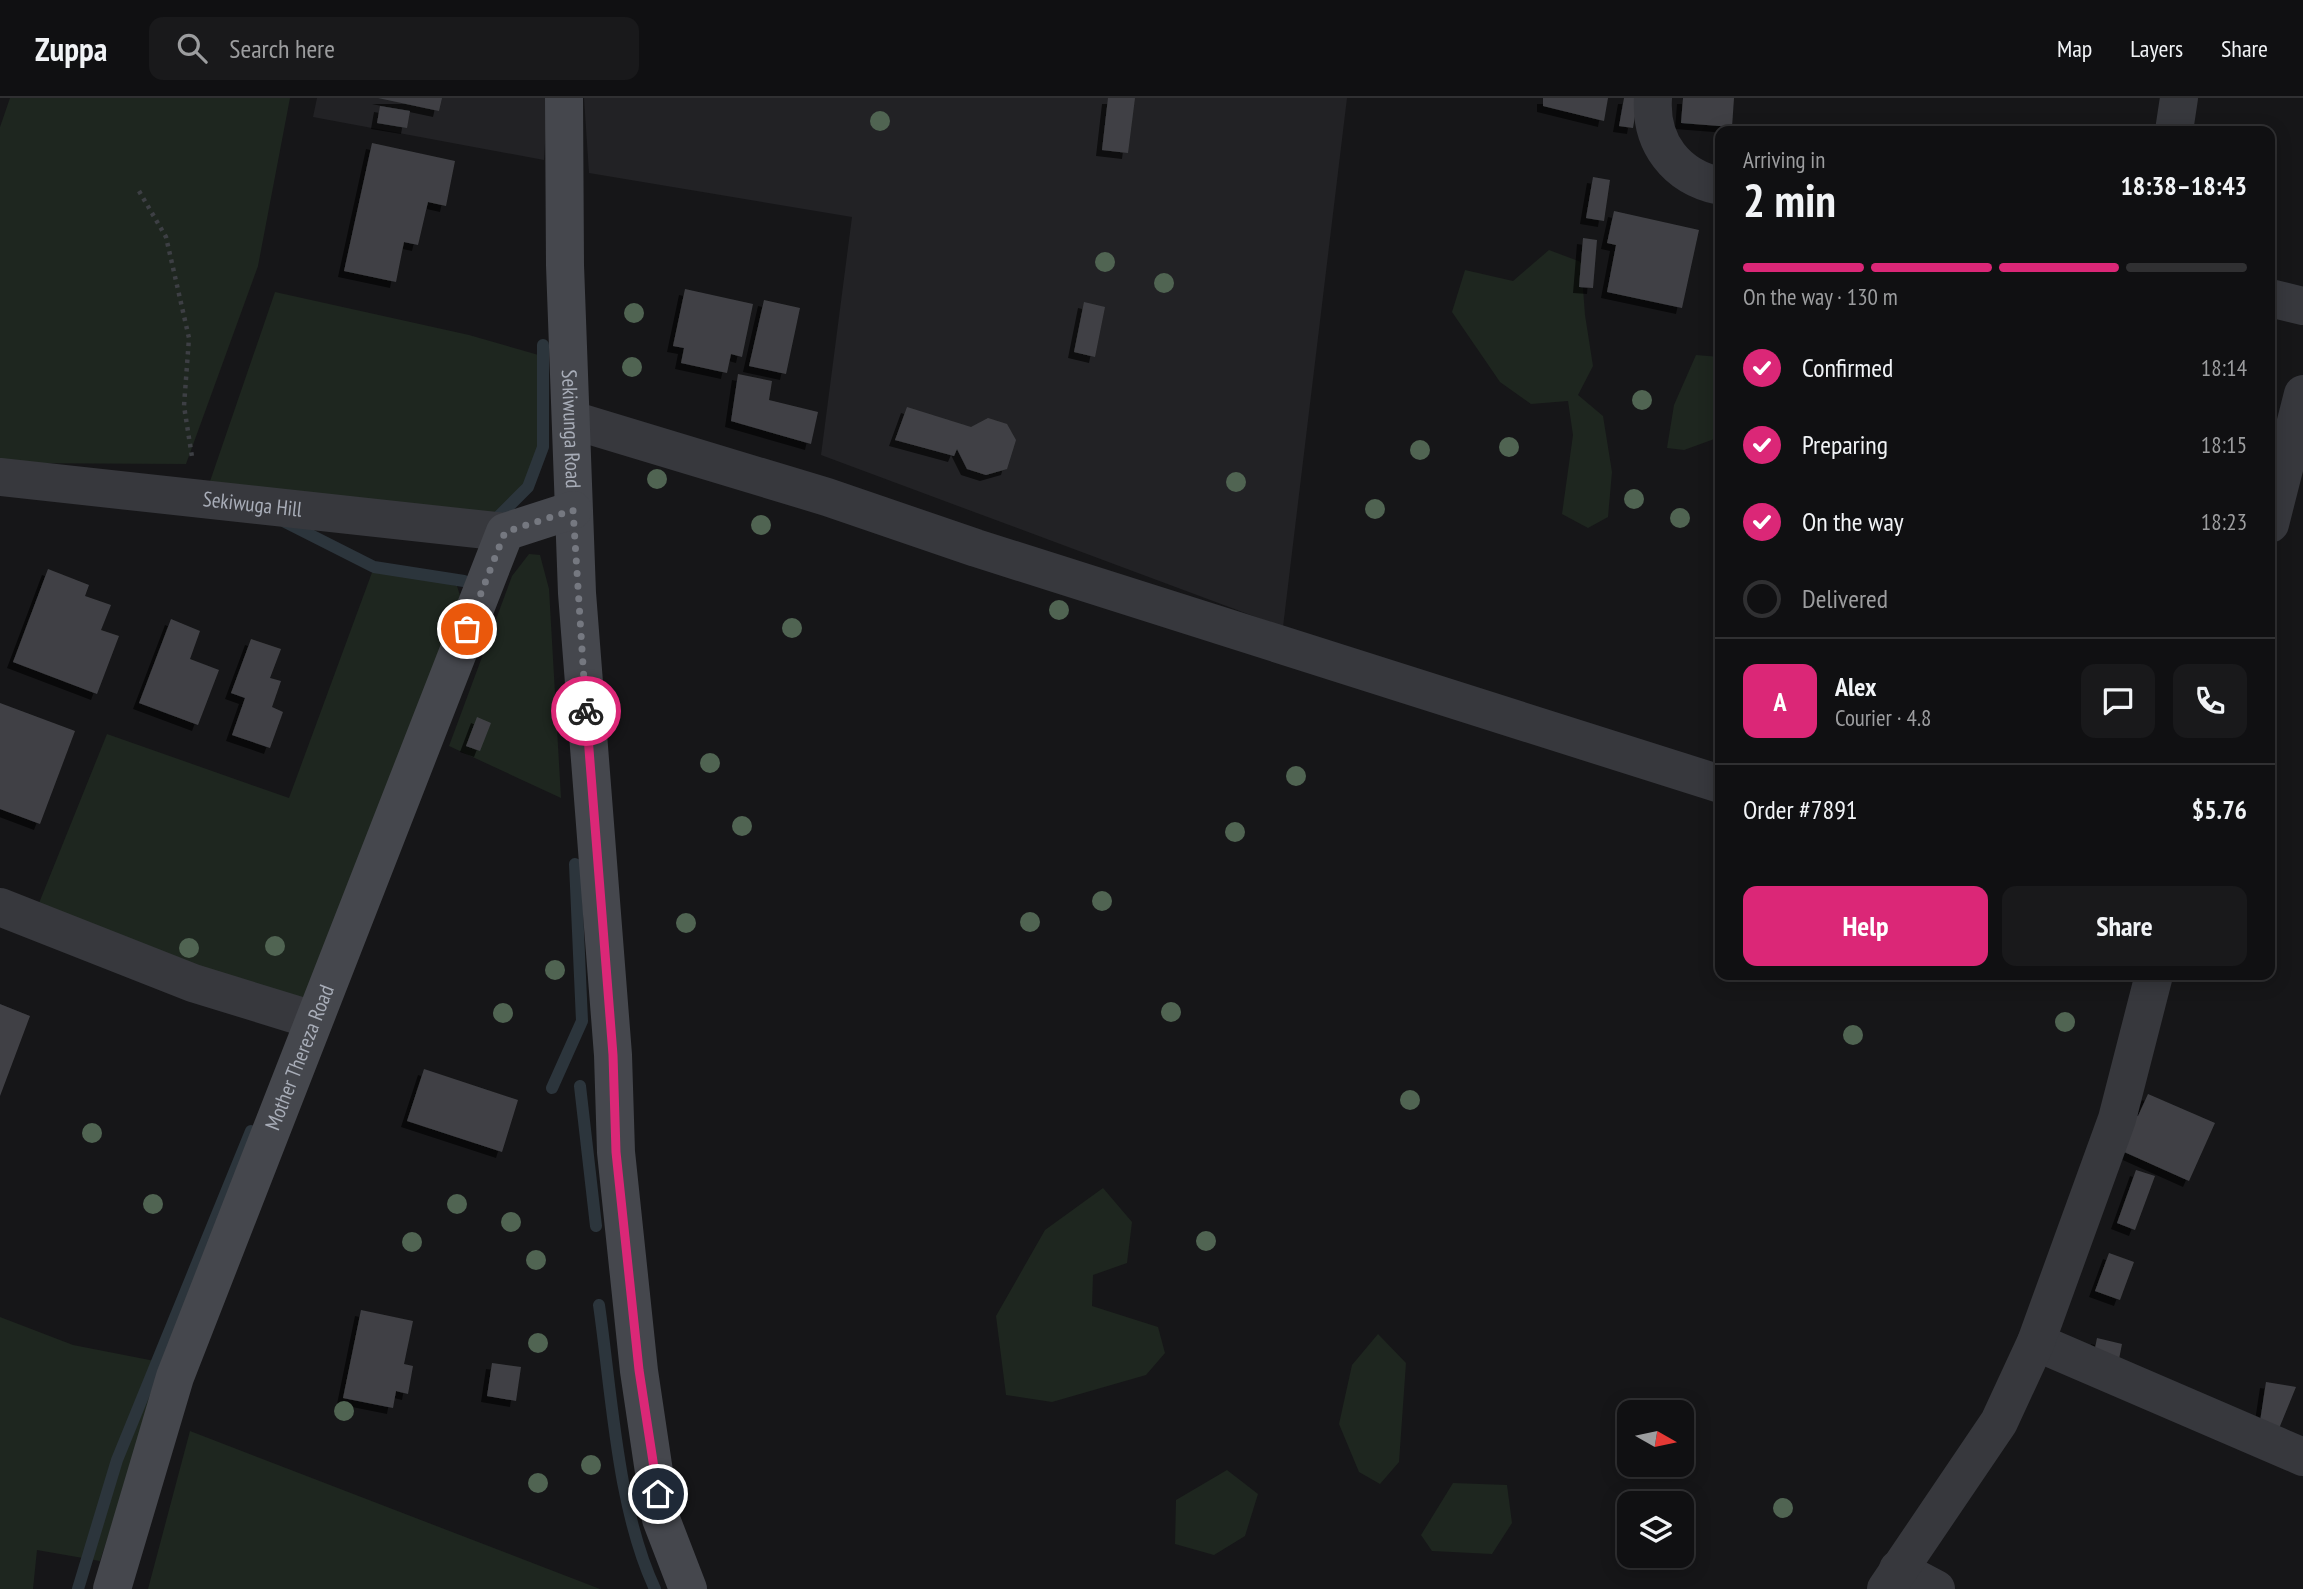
<!DOCTYPE html>
<meta charset="utf-8">
<style>
body{margin:0;font-family:"PT Sans Narrow",sans-serif;background:#19191b;color:#f1f3f6;height:100vh;display:flex;flex-direction:column;font-size:26px;white-space:nowrap}
*{box-sizing:border-box;margin:0}
p{font-size:23px;color:#9c9d9f}
.icon{flex:none;width:38px;height:38px;fill:none;stroke:currentColor;stroke-width:2;stroke-linecap:round;stroke-linejoin:round}
.map{position:relative;flex:1;overflow:hidden}
.sheet{position:absolute;left:1715px;top:28px;width:560px;height:854px;display:flex;flex-direction:column;background:#101012;border-radius:14px;box-shadow:0 4px 18px #0003,0 0 0 2px #303032}
.sheet>*{flex:none}
.needle{width:46px;rotate:99deg}
.buttons{position:absolute;left:1617px;top:1302px;display:grid;gap:14px}
.buttons a{display:grid;place-items:center;width:77px;height:77px;border-radius:14px;background:#101012;box-shadow:0 4px 18px #0003,0 0 0 2px #303032;font-size:35px}
.pin{position:absolute;display:grid;place-items:center;width:60px;height:60px;color:#fff;margin:-30px;border:4px solid #fff;border-radius:50%;box-shadow:0 2px 7px #0007}
.courier{position:absolute;display:grid;place-items:center;width:70px;height:70px;margin:-35px;border:5px solid #db2777;border-radius:50%;background:#fff;color:#222;box-shadow:0 2px 9px #0007}
.headline em{font-style:normal;font-weight:600}
.headline div{display:flex;flex-direction:column-reverse}
.headline{display:flex;align-items:center;justify-content:space-between;height:119px;padding:0 28px}
h1{font-size:46px;font-weight:600;line-height:52px}
.bar{display:grid;grid-template-columns:repeat(4,1fr);gap:10px 7px;align-content:center;height:84px;padding:0 28px}
.bar i{height:9px;border-radius:5px;background:#303032}
.bar .current{background:#db2777}
.bar p{grid-column:span 4}
.line{display:flex;align-items:center;gap:18px;padding:0 28px;border-top:2px solid #303032}
.line div{flex:1}
.round{display:grid;place-items:center;flex:none;width:74px;height:74px;border-radius:14px;background:#19191b}
ol{padding:0 28px;list-style:none}
li{display:flex;align-items:center;gap:21px;height:77px}
li p{margin-inline-start:auto}
li .icon{padding:7px;border-radius:50%;background:#db2777;color:#fff;stroke-width:4}
li:last-child{color:#9c9d9f}
li i{width:38px;height:38px;border:4px solid #303032;border-radius:50%}
.cta{display:flex;gap:14px;margin-top:auto;padding:14px 28px}
.cta a{flex:1;height:80px;border-radius:14px;background:#db2777;color:#fff;font-size:28px;font-weight:600;line-height:80px;text-align:center}
.cta a+a{background:#19191b;color:#f1f3f6}
header{display:flex;align-items:center;gap:42px;box-sizing:border-box;height:98px;padding:0 35px;background:#101012;border-bottom:2px solid #303032}
header strong{font-size:33px}
nav{display:flex;gap:38px;margin-inline-start:auto;font-size:24px}
.search{width:490px;height:63px;background:#19191b;display:flex;align-items:center;gap:18px;box-sizing:border-box;padding:0 24px;border-radius:14px;color:#9c9d9f;font-size:26px}
.map>svg:first-child{display:block}
</style>
<header>
<strong>Zuppa</strong>
<div class="search"><svg class="icon" aria-label="search" viewBox="0 0 24 24"><circle cx="10" cy="10" r="6"/><path d="M15 15l6 6"/></svg>Search here</div>
<nav><a>Map</a><a>Layers</a><a>Share</a></nav>
</header>
<div class="map">
<svg width="2303" height="1491" viewBox="0 0 2303 1491">
<defs>
<filter id="shadow"><feDropShadow dx="-6" dy="6" stdDeviation="0" flood-color="#0009"/></filter>
</defs>
<rect width="100%" height="100%" fill="#161618"/>
<!-- built -->
<path fill="#222225" d="M317,0h231l-4,62 -231,-43z
M584,0h763l-64,529 -462,-172 31,-238 -263,-44z"/>
<!-- green -->
<path fill="#1e261f" d="M10,0h280l-32,168 -72,198 -186,-1v-336z
M1549,152l32,12 4,53 8,51 -15,29 25,21 9,56 -4,45 -20,11 -26,-14 11,-79 -5,-34 -37,3 -31,-22 -48,-70 13,-42 48,11z
M275,194l194,43 73,21 1,91 -15,40 -40,39 -282,-33z
M1696,257l24,2v82l-3,-1 -33,12 -17,-2 7,-43z
M529,456l11,1 9,34 12,209 -112,-52 63,-170z
M374,469l83,19 8,25 -168,418 -264,-111 74,-184 182,64z
M1103,1090l29,34 -5,41 -34,12 -1,31 66,21 7,26 -19,22 -94,27 -46,-7 -10,-79 49,-86z
M0,1219l73,28 92,18 -65,198 -63,-11 -4,39h-33z
M1378,1236l28,29 -7,99 -19,22 -21,-12 -20,-48 13,-59z
M190,1333l410,158h-452z
M1227,1372l31,24 -13,42 -31,19 -39,-11 1,-44z
M1453,1385l54,2 5,38 -20,31 -60,-3 -11,-16z"/>
<g fill="none" stroke-linecap="round" stroke-linejoin="round">
<!-- stream -->
<path stroke="#2c353c" stroke-width="12" d="M285,424l89,45 90,14
M492,425l36,-36 15,-40v-102
M580,988l16,140
M552,990l30,-67 -7,-157
M599,1207c13,90 18,203 56,284
M78,1491l39,-129 134,-329"/>
</g>
<!-- building -->
<path fill="#404145" filter="url(#shadow)" d="M378,0h64l-3,13z
M1108,0h27l-7,55 -26,-3z
M1543,0h65l-4,23 -61,-15z
M1624,0h14l-5,30 -14,-2z
M1683,0h51l-2,29 -51,-4z
M380,8l30,5 -3,17 -30,-5z
M372,45l83,18 -9,45 -18,-4 -10,43 -14,-3 -8,40 -52,-11z
M1593,79l17,3 -6,41 -18,-3z
M1614,113l85,19 -17,78 -75,-16 9,-47 -9,-2z
M1583,140l14,2 -4,48 -14,-1z
M685,191l68,15 -11,53 -11,-3 -4,19 -46,-10 3,-15 -11,-2z
M764,202l36,8 -14,66 -37,-8z
M1084,204l21,5 -10,50 -21,-5z
M738,276l34,7 -3,19 49,12 -7,32 -80,-23z
M907,309l64,20 17,-9 19,6 9,16 -9,29 -21,6 -19,-6 -10,-20 -3,7 -59,-16z
M48,471l41,16 -4,11 26,9 -10,25 18,6 -22,58 -84,-32z
M171,521l29,12 -10,28 29,11 -21,55 -59,-22z
M251,541l30,10 -11,29 11,3 -9,26 11,5 -13,36 -38,-13 13,-37 -14,-5z
M0,605l75,28 -35,93 -40,-15z
M477,619l14,6 -11,28 -14,-5z
M0,906l30,12 -30,80z
M424,971l94,31 -16,52 -95,-31z
M2148,996l67,29 -26,58 -67,-30 8,-38 8,3z
M2136,1072l19,6 -20,54 -18,-7z
M2109,1155l25,9 -14,38 -25,-9z
M361,1212l52,11 -9,43 9,2 -5,28 -12,-3 -3,17 -50,-10z
M2097,1240l25,6 -4,20 -25,-6z
M492,1265l29,4 -5,34 -29,-5z
M2266,1284l30,5 -18,44 -19,-3z"/>
<g fill="none" stroke-linecap="round" stroke-linejoin="round">
<!-- path -->
<path stroke="#3d3f44" stroke-width="4.5" stroke-dasharray="3.5 5" stroke-linecap="butt" d="M139,93l27,46 23,101 -5,68 8,51"/>
<!-- street -->
<g stroke="#37383d" stroke-width="38">
<path d="M1653,0c-3,45 23,79 67,88"/>
<path d="M2174,33l5,-33"/>
<path d="M2270,200l33,8"/>
<path d="M572,322l255,77 149,51 744,236"/>
<path id="s1" d="M0,379l505,55"/>
<path d="M2270,426l33,-130"/>
<path d="M0,809l193,76 120,37"/>
<path d="M2036,1244l267,115"/>
<path d="M1898,1471l38,20"/>
<path d="M1886,1491l113,-167 37,-80 81,-223 37,-144"/>
</g>
<!-- secondary -->
<g stroke="#45474d" stroke-width="38">
<path id="s2" d="M564,0l1,167 12,328 36,462 3,97 23,219 22,148 27,70"/>
<path id="s3" d="M112,1491l63,-212 330,-845 68,-22"/>
</g>
</g>
<!-- trees -->
<g fill="#506452">
<circle cx="880" cy="23" r="10"/>
<circle cx="1105" cy="164" r="10"/>
<circle cx="1164" cy="185" r="10"/>
<circle cx="634" cy="215" r="10"/>
<circle cx="632" cy="269" r="10"/>
<circle cx="1642" cy="302" r="10"/>
<circle cx="1509" cy="349" r="10"/>
<circle cx="1420" cy="352" r="10"/>
<circle cx="657" cy="381" r="10"/>
<circle cx="1236" cy="384" r="10"/>
<circle cx="1634" cy="401" r="10"/>
<circle cx="1375" cy="411" r="10"/>
<circle cx="1680" cy="420" r="10"/>
<circle cx="761" cy="427" r="10"/>
<circle cx="1059" cy="512" r="10"/>
<circle cx="792" cy="530" r="10"/>
<circle cx="710" cy="665" r="10"/>
<circle cx="1296" cy="678" r="10"/>
<circle cx="742" cy="728" r="10"/>
<circle cx="1235" cy="734" r="10"/>
<circle cx="1102" cy="803" r="10"/>
<circle cx="1030" cy="824" r="10"/>
<circle cx="686" cy="825" r="10"/>
<circle cx="275" cy="848" r="10"/>
<circle cx="189" cy="850" r="10"/>
<circle cx="555" cy="872" r="10"/>
<circle cx="1171" cy="914" r="10"/>
<circle cx="503" cy="915" r="10"/>
<circle cx="2065" cy="924" r="10"/>
<circle cx="1853" cy="937" r="10"/>
<circle cx="1410" cy="1002" r="10"/>
<circle cx="92" cy="1035" r="10"/>
<circle cx="153" cy="1106" r="10"/>
<circle cx="457" cy="1106" r="10"/>
<circle cx="511" cy="1124" r="10"/>
<circle cx="1206" cy="1143" r="10"/>
<circle cx="412" cy="1144" r="10"/>
<circle cx="536" cy="1162" r="10"/>
<circle cx="538" cy="1245" r="10"/>
<circle cx="344" cy="1313" r="10"/>
<circle cx="591" cy="1367" r="10"/>
<circle cx="538" cy="1385" r="10"/>
<circle cx="1783" cy="1410" r="10"/>
</g>
<g fill="none" stroke-linecap="round" stroke-linejoin="round">
<!-- done -->
<path stroke="#757880" stroke-width="7" stroke-dasharray="0 12.6" d="M467,531l38,-97 68,-22 13,201"/>
<!-- route -->
<path stroke="#db2777" stroke-width="9" d="M586,613l27,344 3,97 23,218 19,124"/>
</g>
<g text-anchor="middle" stroke-width="5" stroke-linejoin="round" paint-order="stroke">
<!-- street labels -->
<g font-size="21" fill="#a8adb8" stroke="#111113">
<text dy="7" stroke="none"><textPath href="#s2" startOffset="331">Sekiwunga Road</textPath></text>
<text dy="7" stroke="none"><textPath href="#s1" startOffset="254">Sekiwuga Hill</textPath></text>
<text dy="7" stroke="none"><textPath href="#s3" startOffset="564">Mother Thereza Road</textPath></text>
</g>
</g>
</svg>
<div class="buttons">
<a><svg class="needle" viewBox="-14 -14 28 28"><path d="M0-13l5 13h-10z" fill="#e53935"/><path d="M0 13l5-13h-10z" fill="#9c9d9f"/></svg></a>
<a><svg class="icon" aria-label="layers" viewBox="0 0 24 24"><path d="M12 4l9 5-9 5-9-5zM3 14l9 5 9-5"/></svg></a>
</div>
<div class="pin" style="left:467px;top:531px;background:#ea580c"><svg class="icon" aria-label="bag" viewBox="0 0 24 24"><path d="M5 8h14l-1 12H6zM9 8a3 3 0 0 1 6 0"/></svg></div>
<div class="pin" style="left:658px;top:1396px;background:#1f2937"><svg class="icon" aria-label="home" viewBox="0 0 24 24"><path d="M3 11l9-7 9 7M6 9v11h12V9"/></svg></div>
<div class="courier" style="left:586px;top:613px"><svg class="icon" aria-label="bike" viewBox="0 0 24 24"><circle cx="6" cy="16" r="4"/><circle cx="18" cy="16" r="4"/><path d="M6 16l4-8h5l3 8M10 8l3 8H6M13 5h3"/></svg></div>
<section class="sheet">
<div class="headline"><div><h1>2 min</h1><p>Arriving in</p></div><em>18:38–18:43</em></div>
<div class="bar"><i class="current"></i><i class="current"></i><i class="current"></i><i></i><p>On the way · 130 m</p></div>
<ol>
<li><svg class="icon" aria-label="check" viewBox="0 0 24 24"><path d="M5 12l5 5 9-10"/></svg>Confirmed<p>18:14</p></li>
<li><svg class="icon" aria-label="check" viewBox="0 0 24 24"><path d="M5 12l5 5 9-10"/></svg>Preparing<p>18:15</p></li>
<li><svg class="icon" aria-label="check" viewBox="0 0 24 24"><path d="M5 12l5 5 9-10"/></svg>On the way<p>18:23</p></li>
<li><i></i>Delivered</li>
</ol>
<div class="line" style="height:126px"><b class="round" style="background:#db2777;color:#fff">A</b><div><b>Alex</b><p>Courier · 4.8</p></div><a class="round"><svg class="icon" aria-label="chat" viewBox="0 0 24 24"><path d="M4 5h16v11H9l-5 4z"/></svg></a><a class="round"><svg class="icon" aria-label="phone" viewBox="0 0 24 24"><path d="M5 4h4l2 5-3 2q2 4 5 5l2-3 5 2v4C11 20 4 13 5 4z"/></svg></a></div>
<div class="line" style="height:91px"><div>Order #7891</div><b>$5.76</b></div>
<div class="cta"><a>Help</a><a>Share</a></div>
</section>
</div>
